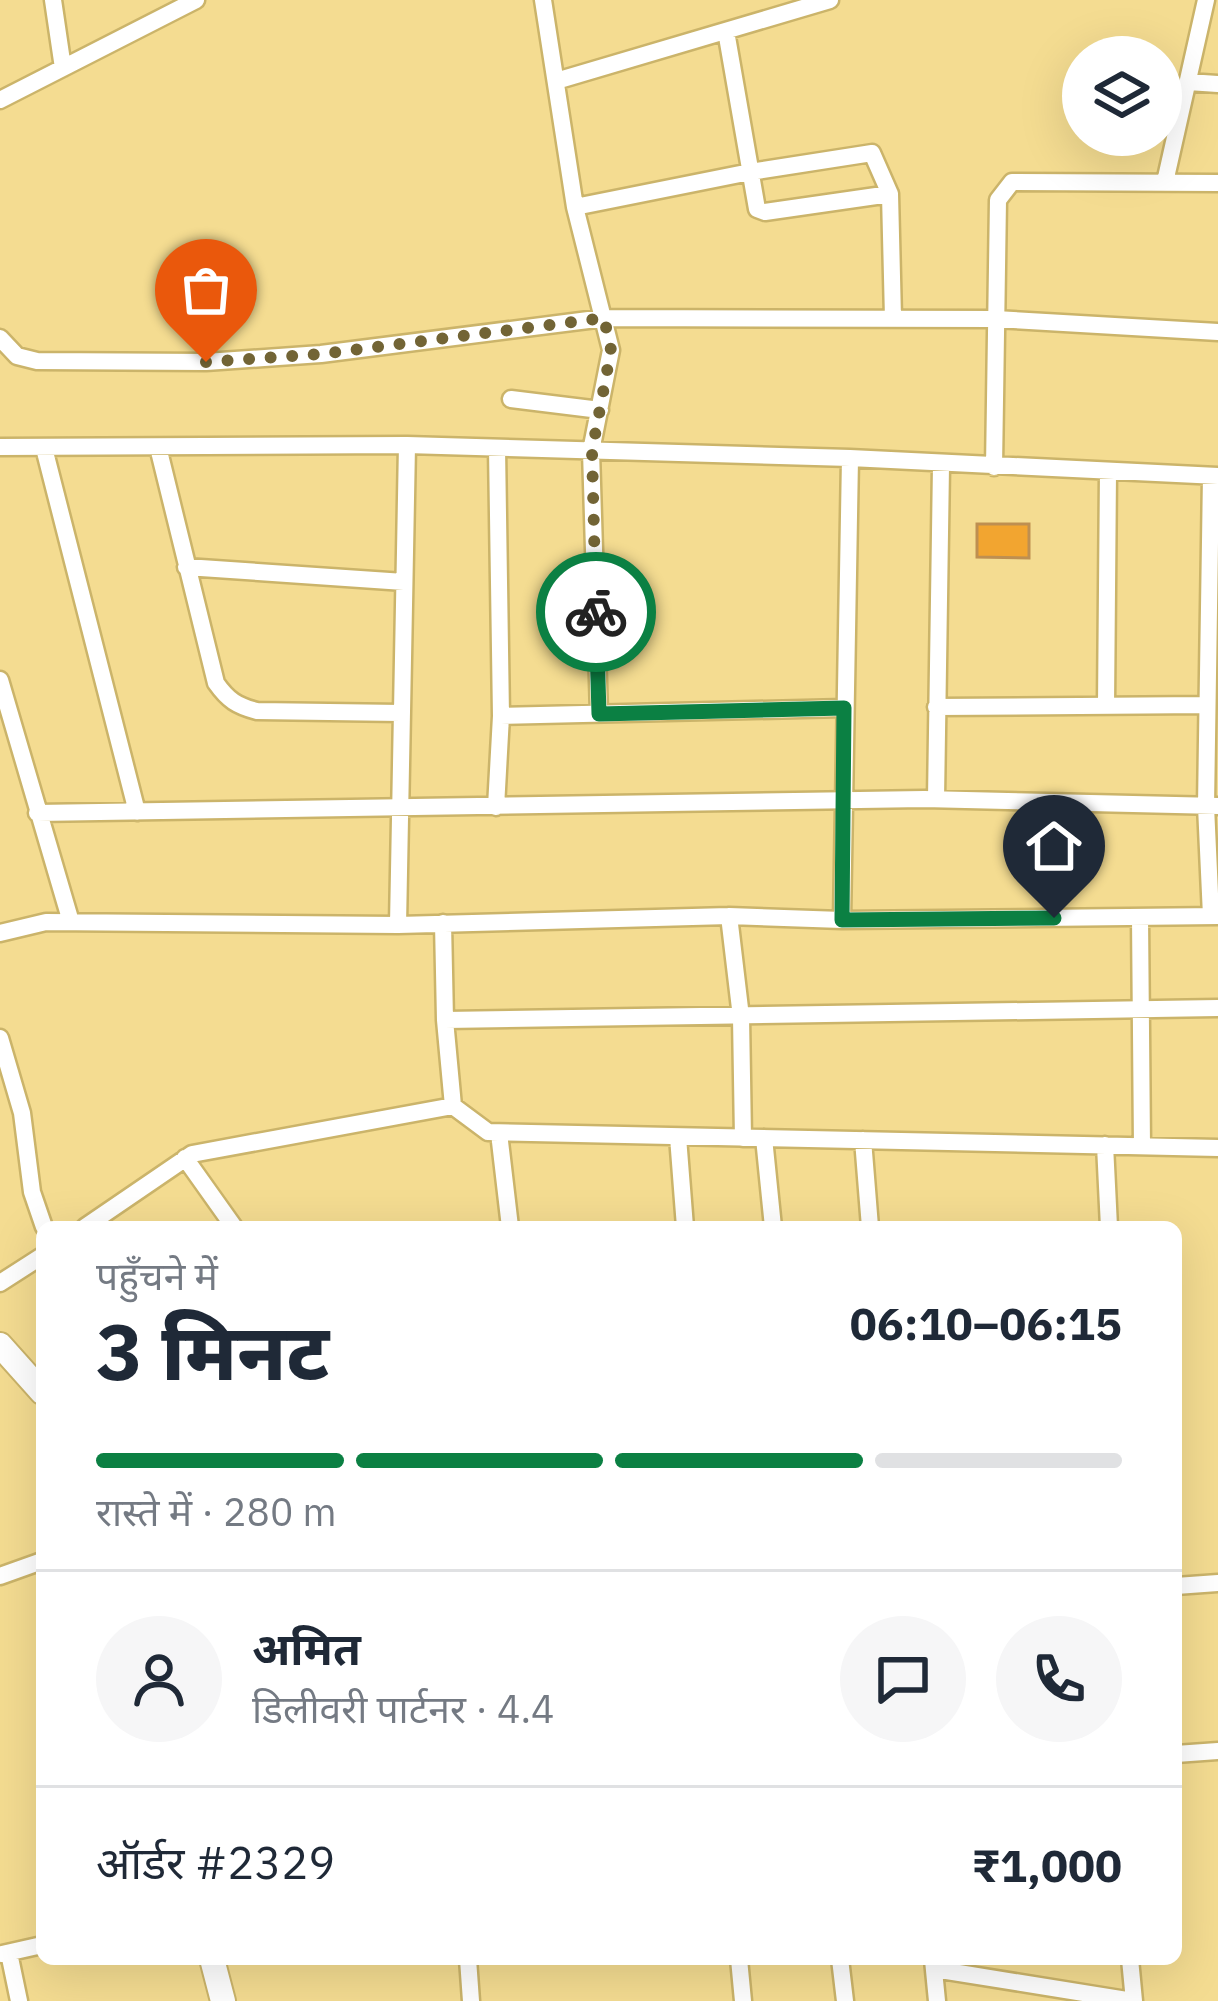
<!DOCTYPE html>
<html lang="hi">
<meta charset="utf-8">
<style>
body{margin:0;font-family:"IBM Plex Sans","Noto Sans Devanagari",sans-serif;background:#f6f6f7;color:#1f2937;height:100vh;display:flex;flex-direction:column;font-size:45px;white-space:nowrap}
*{box-sizing:border-box;margin:0}
p{font-size:39px;color:#747a83}
.icon{flex:none;width:66px;height:66px;fill:none;stroke:currentColor;stroke-width:2;stroke-linecap:round;stroke-linejoin:round}
.map{position:relative;flex:1;overflow:hidden}
.sheet{position:absolute;left:36px;top:1221px;width:1146px;height:744px;display:flex;flex-direction:column;background:#fff;border-radius:18px;box-shadow:0 12px 48px #0002}
.sheet>*{flex:none}
.fabs{position:absolute;left:1062px;top:36px;display:grid;gap:24px}
.fabs a{display:grid;place-items:center;width:120px;height:120px;border-radius:50%;background:#fff;box-shadow:0 12px 48px #0002;font-size:60px}
.pin{position:absolute;display:grid;place-items:center;width:102px;height:102px;color:#fff;margin:-123px -51px;border-radius:50% 50% 50% 0;rotate:-45deg;box-shadow:0 0 12px #0007}
.pin .icon{rotate:45deg}
.courier{position:absolute;display:grid;place-items:center;width:120px;height:120px;margin:-60px;border:9px solid #0b8043;border-radius:50%;background:#fff;color:#222;box-shadow:0 3px 15px #0007}
.headline em{font-style:normal;font-weight:800}
.headline div{display:flex;flex-direction:column-reverse}
.headline{display:flex;align-items:center;justify-content:space-between;height:204px;padding:0 60px}
h1{font-size:78px;font-weight:800;line-height:90px}
.bar{display:grid;grid-template-columns:repeat(4,1fr);gap:18px 12px;align-content:center;height:144px;padding:0 60px}
.bar i{height:15px;border-radius:9px;background:#e0e1e3}
.bar .selected{background:#0b8043}
.bar p{grid-column:span 4}
.line{display:flex;align-items:center;gap:30px;padding:0 60px;border-top:3px solid #e0e1e3}
.line div{flex:1}
.round{display:grid;place-items:center;flex:none;width:126px;height:126px;border-radius:63px;background:#f6f6f7}
.map>svg:first-child{display:block}
</style>
<div class="map">
<svg width="1218" height="2001" viewBox="0 0 1218 2001">
<rect width="100%" height="100%" fill="#f4dc91"/>
<!-- building -->
<path fill="#f2a530" stroke="#be8f51" stroke-width="3" d="M977,524h52v34l-52,-1z"/>
<g fill="none" stroke-linecap="round" stroke-linejoin="round">
<defs>
<path id="street" d="M53,0l10,68
M543,0l32,207 36,143 -20,101 8,263
M726,31l31,178 8,3 125,-18
M556,81l274,-81
M1188,82l30,2
M0,100l196,-100
M1165,182l41,-182
M575,207l175,-35 122,-19 18,41 3,124
M0,338l17,18 20,5 169,1 115,-8 283,-36 391,1 223,13
M511,399l89,11
M0,447l407,-2 443,13 368,18
M158,447l58,236c12,17 21,23 41,28l144,2
M44,448l93,364
M994,467l4,-267 14,-18 206,1
M186,567l218,15
M0,680l71,242
M1106,706l2,-234
M936,707l270,-2
M501,716l343,-8
M936,799l5,-333
M496,807l5,-91 -4,-268
M37,813l887,-14 294,7
M729,916l12,101 2,121
M1211,916l-5,-110 5,-330
M1140,917l2,229
M842,920l8,-462
M443,923l2,97
M398,925l9,-480
M0,933l46,-11 352,3 331,-9 113,4 376,-4
M0,1038l22,75 10,79 12,35
M453,1106l-8,-86 773,-12
M499,1133l11,94
M678,1137l7,90
M764,1138l9,89
M863,1140l7,87
M1105,1145l4,82
M185,1158l49,69
M85,1227l107,-73 261,-48 35,26 730,16
M0,1283l42,-27
M0,1576l42,-15
M1176,1586l42,-3
M1176,1754l42,-3
M9,1953l10,48
M2,1954l40,-9
M468,1959l3,42
M739,1959l4,42
M840,1959l5,42
M1130,1959l4,42
M933,1960l4,41
M934,1969l199,32"/>
<path id="secondary" d="M0,1345l42,47
M212,1959l11,42"/>
</defs>
<!-- street casing -->
<use href="#street" stroke="#cbb46a" stroke-width="21"/>
<!-- secondary casing -->
<use href="#secondary" stroke="#cbb46a" stroke-width="28"/>
<!-- street -->
<use href="#street" stroke="#fff" stroke-width="16"/>
<!-- secondary -->
<use href="#secondary" stroke="#fff" stroke-width="24"/>
</g>
<g fill="none" stroke-linecap="round" stroke-linejoin="round">
<!-- done -->
<path stroke="#726435" stroke-width="12" stroke-dasharray="0 21.6" d="M206,362l115,-8 283,-36 7,32 -19,101 4,161"/>
<!-- route -->
<path stroke="#0b8043" stroke-width="15" d="M596,612l3,102 245,-6 -2,212 212,-2"/>
</g>
</svg>
<div class="fabs">
<a><svg class="icon" aria-label="layers" viewBox="0 0 24 24"><path d="M12 4l9 5-9 5-9-5zM3 14l9 5 9-5"/></svg></a>
</div>
<div class="pin" style="left:206px;top:362px;background:#ea580c"><svg class="icon" aria-label="bag" viewBox="0 0 24 24"><path d="M5 8h14l-1 12H6zM9 8a3 3 0 0 1 6 0"/></svg></div>
<div class="pin" style="left:1054px;top:918px;background:#1f2937"><svg class="icon" aria-label="home" viewBox="0 0 24 24"><path d="M3 11l9-7 9 7M6 9v11h12V9"/></svg></div>
<div class="courier" style="left:596px;top:612px"><svg class="icon" aria-label="bike" viewBox="0 0 24 24"><circle cx="6" cy="16" r="4"/><circle cx="18" cy="16" r="4"/><path d="M6 16l4-8h5l3 8M10 8l3 8H6M13 5h3"/></svg></div>
<section class="sheet">
<div class="headline"><div><h1>3 मिनट</h1><p>पहुँचने में</p></div><em>06:10–06:15</em></div>
<div class="bar"><i class="selected"></i><i class="selected"></i><i class="selected"></i><i></i><p>रास्ते में · 280 m</p></div>
<div class="line" style="height:216px"><a class="round"><svg class="icon" aria-label="person" viewBox="0 0 24 24"><circle cx="12" cy="8" r="4"/><path d="M4 21q1-7 8-7t8 7"/></svg></a><div><b>अमित</b><p>डिलीवरी पार्टनर · 4.4</p></div><a class="round"><svg class="icon" aria-label="chat" viewBox="0 0 24 24"><path d="M4 5h16v11H9l-5 4z"/></svg></a><a class="round"><svg class="icon" aria-label="phone" viewBox="0 0 24 24"><path d="M5 4h4l2 5-3 2q2 4 5 5l2-3 5 2v4C11 20 4 13 5 4z"/></svg></a></div>
<div class="line" style="height:156px"><div>ऑर्डर #2329</div><b>₹1,000</b></div>
</section>
</div>
